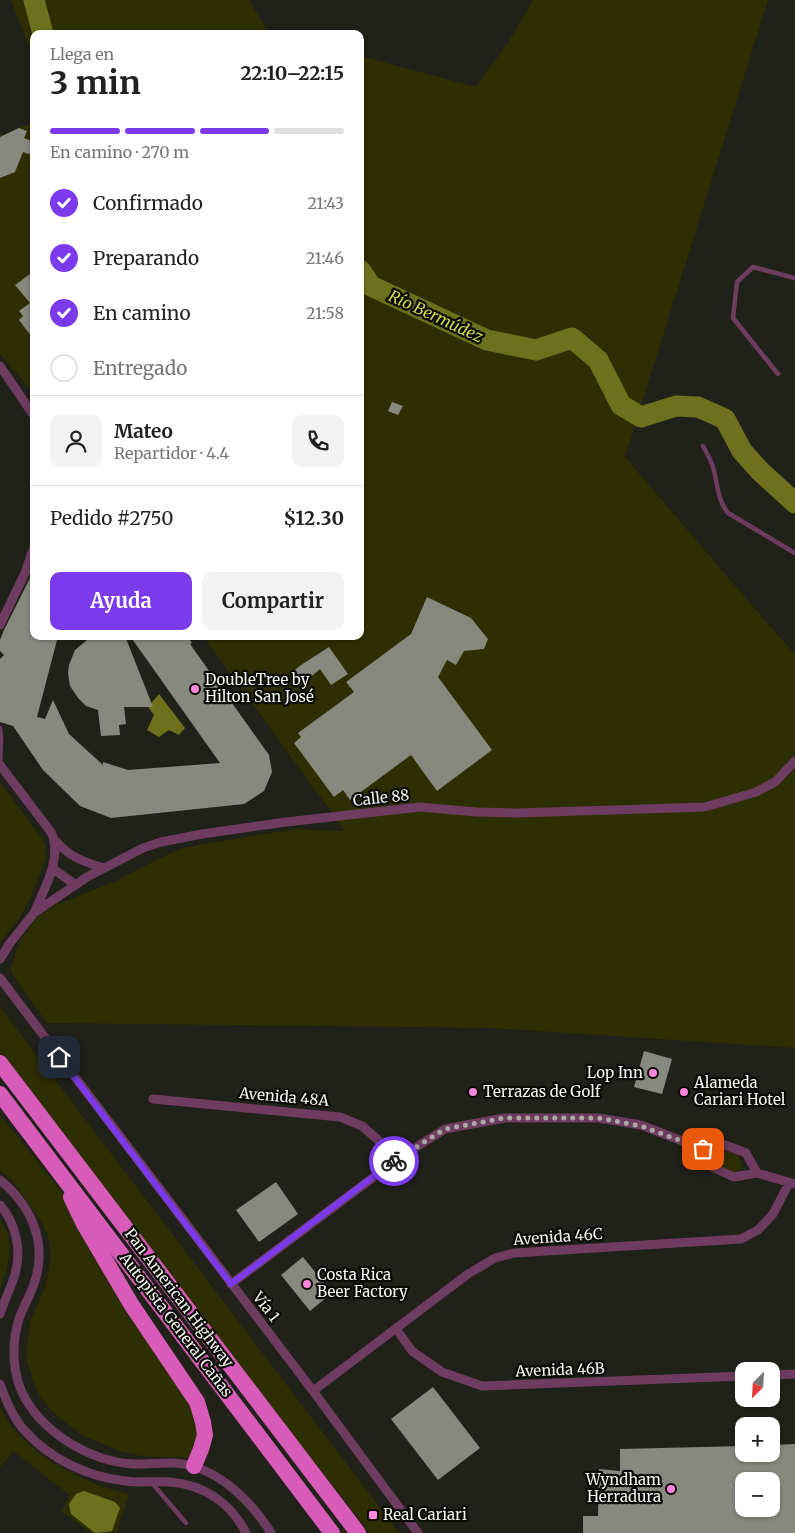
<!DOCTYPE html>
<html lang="es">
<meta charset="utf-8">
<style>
body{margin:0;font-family:Merriweather,serif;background:#f2f2f2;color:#222;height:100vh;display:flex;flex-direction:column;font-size:19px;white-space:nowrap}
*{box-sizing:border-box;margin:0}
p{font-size:16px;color:#767676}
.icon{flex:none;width:28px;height:28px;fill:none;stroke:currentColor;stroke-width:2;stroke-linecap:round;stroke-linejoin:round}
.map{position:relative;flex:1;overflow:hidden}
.side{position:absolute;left:30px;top:30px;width:334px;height:610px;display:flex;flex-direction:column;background:#fff;border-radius:10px;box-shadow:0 1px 4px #0004}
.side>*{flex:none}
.needle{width:32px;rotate:204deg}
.fabs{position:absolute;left:735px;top:1362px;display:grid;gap:10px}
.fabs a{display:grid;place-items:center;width:45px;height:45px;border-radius:10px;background:#fff;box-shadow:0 1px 4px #0004;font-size:25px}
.pin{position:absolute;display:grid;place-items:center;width:42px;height:42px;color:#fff;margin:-21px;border-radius:10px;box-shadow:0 2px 8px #0006}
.courier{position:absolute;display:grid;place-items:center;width:50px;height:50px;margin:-25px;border:4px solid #7c3aed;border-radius:50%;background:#fff;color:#222;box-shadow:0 1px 6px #0007}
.headline em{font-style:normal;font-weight:700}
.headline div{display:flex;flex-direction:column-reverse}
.headline{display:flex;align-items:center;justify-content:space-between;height:85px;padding:0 20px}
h1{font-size:32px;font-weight:700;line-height:38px}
.bar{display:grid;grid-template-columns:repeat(4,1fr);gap:8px 5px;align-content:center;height:60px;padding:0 20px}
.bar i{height:6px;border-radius:4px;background:#e0e0e0}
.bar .on{background:#7c3aed}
.bar p{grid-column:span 4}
.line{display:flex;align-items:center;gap:12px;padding:0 20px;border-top:1px solid #e0e0e0}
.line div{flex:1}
.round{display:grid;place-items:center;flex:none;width:52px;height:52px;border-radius:10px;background:#f2f2f2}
ol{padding:0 20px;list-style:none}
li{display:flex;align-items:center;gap:15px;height:55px}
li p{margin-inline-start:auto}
li .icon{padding:5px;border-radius:50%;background:#7c3aed;color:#fff;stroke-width:4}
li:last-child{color:#767676}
li i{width:28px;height:28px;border:2px solid #e0e0e0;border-radius:50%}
.button{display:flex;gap:10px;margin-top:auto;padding:10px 20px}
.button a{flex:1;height:58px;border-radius:10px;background:#7c3aed;color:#fff;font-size:20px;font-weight:700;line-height:58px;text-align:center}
.button a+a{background:#f2f2f2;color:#222}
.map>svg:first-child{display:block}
</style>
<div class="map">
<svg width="795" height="1533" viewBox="0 0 795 1533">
<rect width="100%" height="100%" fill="#202119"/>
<!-- green -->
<path fill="#2d2e01" d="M11,0h238l19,31 10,3h-244v26z
M533,0h235l-143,457 142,166 28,31v394l-303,-20 -445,-5 -35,-49 -1,-6 8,-26 18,-25 21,-13 56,-22 42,-22 26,-12 113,-19 50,2 -142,-195h157v-580l116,31 33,-46z
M34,122v272l-34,-40v-218z
M0,782l45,61 1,15 -16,41 -11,20 -19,23z
M0,1007l399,526h-29l-157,-198 -213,-281z
M0,1115l66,82 128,210 5,31 -8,20 -50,-2 -21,-5 -38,-16 -27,-21 -15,-17 -8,-19 -6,-21 4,-35 15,-35 5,-20v-25l-7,-17 -29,-43 -14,-11z
M721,1149l5,1 12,5 4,10 -1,4 -9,4 -16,-8 -2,-7z
M0,1220c17,19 8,48 0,69z
M0,1408c24,46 81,75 129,86l-12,39h-26l-30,-22 10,-15 -58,-45 -13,16z"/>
<!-- water -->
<path fill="#6d701d" d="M159,694l26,34 -6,7 -10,-5 -10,7 -12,-7 7,-15 -6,-8z
M84,1491l31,11 5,6 -8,23 -17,2 -24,-19 -2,-10 7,-10z"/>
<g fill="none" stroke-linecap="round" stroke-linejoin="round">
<!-- river -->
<path stroke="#6d701d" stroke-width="21" d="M34,0l9,34
M360,270l11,16 116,54 49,10 36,-12 26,22 23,45 20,12 35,-11 22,1 27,12 17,32 18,20 35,32"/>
</g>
<!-- building -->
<path fill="#87887e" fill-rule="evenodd" d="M19,128l8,3 -3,7 10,4v14l-11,-4 -8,20 -15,6v-41z
M34,271v69l-15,-20 4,-4 -4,-5 11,-8 -15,-18z
M392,402l11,4 -5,9 -10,-4z
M34,570v66h24l-21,81 8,2 8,-19 16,34 34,31v-3l25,8 92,-7 -90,-127h57l5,7 -2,1 79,111 3,17 -8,19 -20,13 -133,14 -31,-12 -37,-36 -30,-44 -13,-4v-63l4,-4 -4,-4v-11l4,-10z
M427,597l44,21 17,21 -4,10 -20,2 -8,14 -9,-5 -9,17 54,73 -55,41 -26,-36 -61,45 -7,-10 -9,7 -40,-54 7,-6 -3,-4 56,-41 -8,-10 65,-48z
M98,636h27l28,71h-29l2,17 -7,1 1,10 -19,1 -3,-26 -12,-4 -8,-8 -8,-12 -2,-13 1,-8 6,-15 12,-10z
M329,647l19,27 -17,11 -11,-16 -20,17 -10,-12 11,-9z
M644,1051l28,8 -10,35 -28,-7z
M276,1182l22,32 -39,28 -23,-32z
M303,1257l29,36 -22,18 -29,-36z
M433,1387l47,61 -42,32 -47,-61z
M795,1444v89h-212v-17h15l1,-47 21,2v-22l124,-3v8h27v-9zM744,1481h27v32h-27z"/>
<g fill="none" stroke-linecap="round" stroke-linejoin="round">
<!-- lane -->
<path stroke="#6e3c60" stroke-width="4.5" d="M778,374l-45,-56 4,-36 16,-15 42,11
M703,446c3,6 7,12 9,18 6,17 4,34 16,49l67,40
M0,728l1,10 -1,27
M152,1483l34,40"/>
<!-- street -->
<path stroke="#6e3c60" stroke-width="9" d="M0,366l34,50
M0,625l25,-52 9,-26
M0,765l51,67c12,26 -7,57 -17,81
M55,840c14,17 29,22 49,28
M52,868l24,17
M0,959l10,-16 24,-30 53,-36 56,-29 18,-6 41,-8 84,-12 134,-15 56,5 41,1 188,-6 51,-15 19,-10 20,-21
M0,978l313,413 105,142
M153,1099l187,18 22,9 37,32
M703,1149l9,18 22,10 23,-4 38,11
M0,1180c32,26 48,64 34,104 -4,12 -11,23 -15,35 -8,25 -7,58 7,81 21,35 65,61 106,64 20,1 40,-4 60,2 33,9 62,39 79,67
M0,1205c16,19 22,45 15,69 -4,14 -11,27 -15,40
M231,1284l168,-126 46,-29 59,-11h95l42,7 62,24 17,-6 26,10 11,20
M397,1330l15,21 30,21 40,14 262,-10
M771,1375l24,-1
M0,1384c6,16 13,34 25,47 25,28 63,46 100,50 15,2 31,0 46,1 33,3 60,21 75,51
M313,1391l155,-117 27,-16 19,-5 227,-14 17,-9 15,-16 16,-31"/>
<!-- highway -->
<path stroke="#d85bb9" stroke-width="16" d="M0,1063l358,470
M0,1094l332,439
M71,1197l13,27 47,80 66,98 6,20 2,13 -4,14 -7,17"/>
</g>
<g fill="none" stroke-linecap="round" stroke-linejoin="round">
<!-- done -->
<path stroke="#aaaaa4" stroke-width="5" stroke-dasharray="0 9" d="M394,1161l51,-32 59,-11h95l42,8 62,23"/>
<!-- route -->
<path stroke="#7c3aed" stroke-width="6" d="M59,1057l172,227 163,-123"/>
</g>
<!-- markers -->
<g fill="#ff85de" stroke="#0a0a07" stroke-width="2">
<circle cx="195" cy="689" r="5"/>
<circle cx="653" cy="1073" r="5"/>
<circle cx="473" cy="1092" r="5"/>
<circle cx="684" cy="1092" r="5"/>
<circle cx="307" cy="1284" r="5"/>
<circle cx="671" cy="1489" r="5"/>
<rect x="368" y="1510" width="10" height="10" rx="2.5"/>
</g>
<g text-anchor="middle" stroke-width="4.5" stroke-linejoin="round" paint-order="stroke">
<!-- poi labels -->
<g font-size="15" fill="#f4f4ef" stroke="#0a0a07" text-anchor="start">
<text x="205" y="685">DoubleTree by<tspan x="205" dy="17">Hilton San José</tspan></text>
<text x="643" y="1078" text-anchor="end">Lop Inn</text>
<text x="694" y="1088">Alameda<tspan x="694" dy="17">Cariari Hotel</tspan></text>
<text x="483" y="1097">Terrazas de Golf</text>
<text x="317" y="1280">Costa Rica<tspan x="317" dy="17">Beer Factory</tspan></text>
<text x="661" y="1485" text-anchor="end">Wyndham<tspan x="661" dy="17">Herradura</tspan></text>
<text x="383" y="1520">Real Cariari</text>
</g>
<!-- street labels -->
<g font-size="15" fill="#f4f4ef" stroke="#0a0a07">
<text transform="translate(381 798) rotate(-6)" y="5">Calle 88</text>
<text transform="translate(284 1097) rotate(5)" y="5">Avenida 48A</text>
<text transform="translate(558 1237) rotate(-4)" y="5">Avenida 46C</text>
<text transform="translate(179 1298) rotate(53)" y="5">Pan American Highway</text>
<text transform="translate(266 1307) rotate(52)" y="5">Vía 1</text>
<text transform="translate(176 1325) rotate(53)" y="5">Autopista General Cañas</text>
<text transform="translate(560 1370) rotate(-2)" y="5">Avenida 46B</text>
</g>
<!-- water labels -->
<g font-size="16" font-style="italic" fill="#d3d94d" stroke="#0a0a07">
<text transform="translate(436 316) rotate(25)" y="6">Río Bermúdez</text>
</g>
</g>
</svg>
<div class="fabs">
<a><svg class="needle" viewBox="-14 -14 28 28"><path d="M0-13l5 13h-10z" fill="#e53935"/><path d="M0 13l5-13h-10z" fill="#767676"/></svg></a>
<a>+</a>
<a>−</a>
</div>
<div class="pin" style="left:703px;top:1149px;background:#ea580c"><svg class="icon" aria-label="bag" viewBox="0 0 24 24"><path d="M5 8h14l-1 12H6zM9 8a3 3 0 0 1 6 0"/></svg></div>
<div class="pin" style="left:59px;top:1057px;background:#1f2937"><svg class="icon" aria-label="home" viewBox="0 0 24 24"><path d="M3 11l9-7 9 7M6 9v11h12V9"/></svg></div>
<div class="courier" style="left:394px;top:1161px"><svg class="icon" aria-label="bike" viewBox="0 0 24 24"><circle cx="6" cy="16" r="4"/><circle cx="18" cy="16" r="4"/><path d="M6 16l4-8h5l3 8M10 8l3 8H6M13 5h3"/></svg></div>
<section class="side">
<div class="headline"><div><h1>3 min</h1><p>Llega en</p></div><em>22:10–22:15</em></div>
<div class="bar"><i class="on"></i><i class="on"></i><i class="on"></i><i></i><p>En camino · 270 m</p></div>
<ol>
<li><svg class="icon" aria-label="check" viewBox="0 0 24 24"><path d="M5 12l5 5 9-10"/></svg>Confirmado<p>21:43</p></li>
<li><svg class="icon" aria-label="check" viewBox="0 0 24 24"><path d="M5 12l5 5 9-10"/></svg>Preparando<p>21:46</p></li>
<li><svg class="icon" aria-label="check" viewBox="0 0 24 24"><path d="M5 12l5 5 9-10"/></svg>En camino<p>21:58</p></li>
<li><i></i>Entregado</li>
</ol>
<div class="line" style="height:90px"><a class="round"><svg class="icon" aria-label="person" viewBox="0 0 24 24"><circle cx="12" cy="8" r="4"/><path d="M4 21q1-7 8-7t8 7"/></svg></a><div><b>Mateo</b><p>Repartidor · 4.4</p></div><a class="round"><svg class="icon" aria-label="phone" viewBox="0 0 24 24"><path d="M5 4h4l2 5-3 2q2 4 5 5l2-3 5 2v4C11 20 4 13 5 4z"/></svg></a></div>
<div class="line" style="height:65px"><div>Pedido #2750</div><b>$12.30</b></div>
<div class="button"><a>Ayuda</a><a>Compartir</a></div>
</section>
</div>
